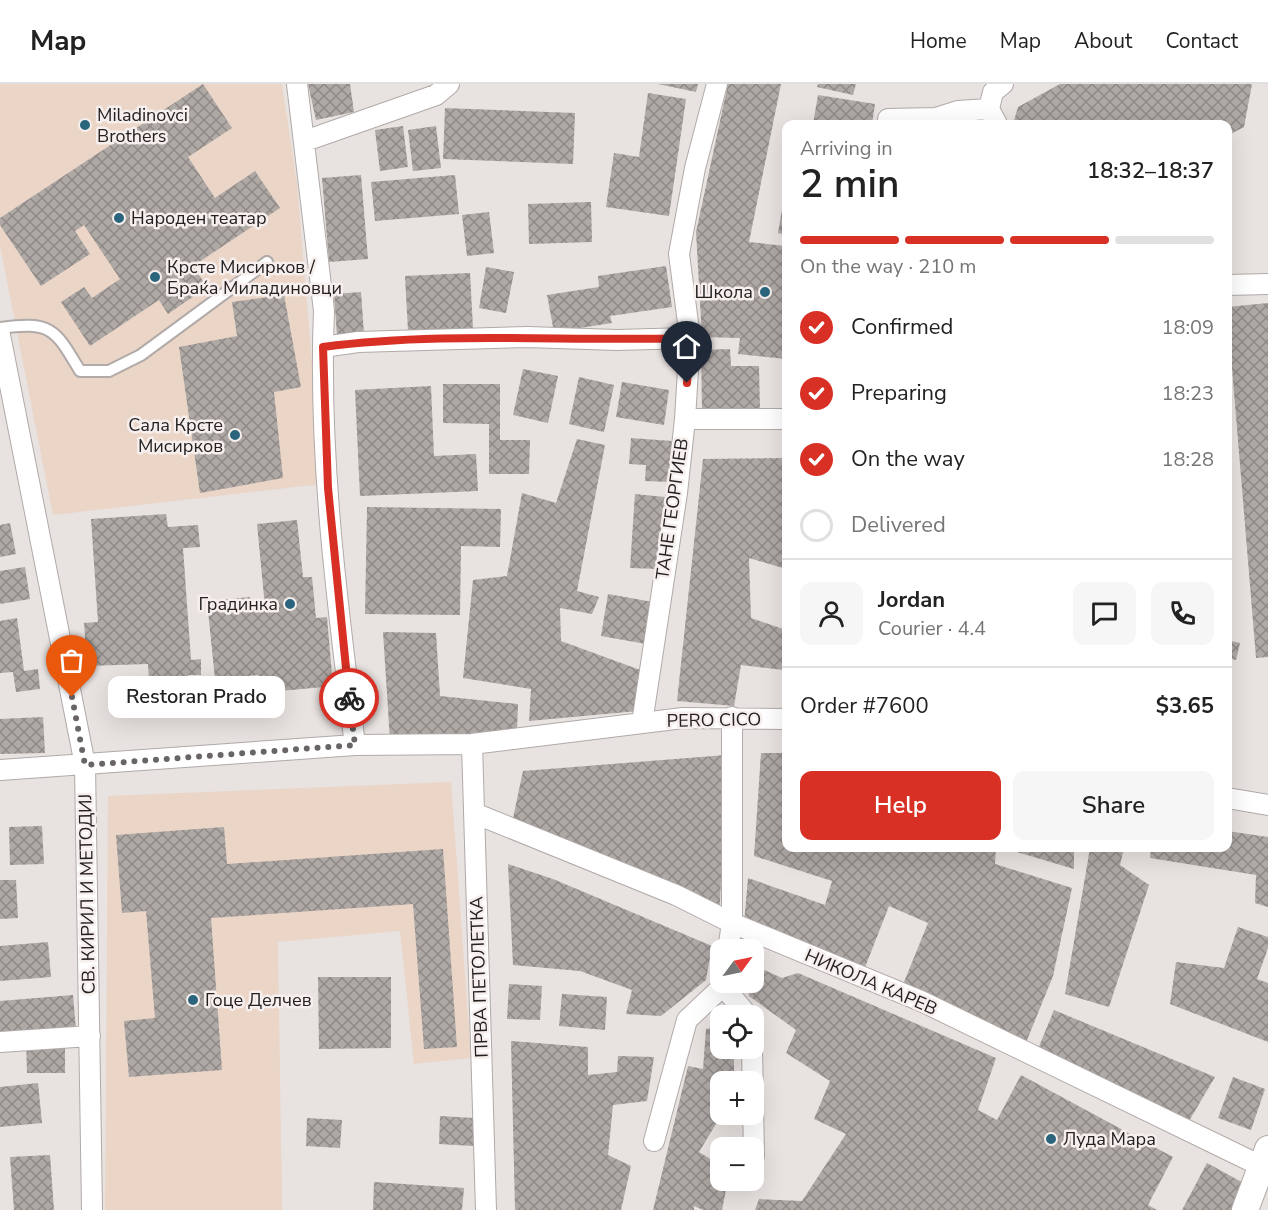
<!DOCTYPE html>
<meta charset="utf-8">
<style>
body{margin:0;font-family:"Nunito Sans",sans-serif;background:#f6f6f6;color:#222;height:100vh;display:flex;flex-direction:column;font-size:22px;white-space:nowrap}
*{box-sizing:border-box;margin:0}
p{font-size:20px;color:#767676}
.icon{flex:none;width:33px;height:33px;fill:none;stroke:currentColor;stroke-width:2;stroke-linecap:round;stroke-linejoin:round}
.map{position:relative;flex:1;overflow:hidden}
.side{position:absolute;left:782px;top:36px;width:450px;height:732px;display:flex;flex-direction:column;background:#fff;border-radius:12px;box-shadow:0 6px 24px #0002}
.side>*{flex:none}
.needle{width:39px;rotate:57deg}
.buttons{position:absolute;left:710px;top:855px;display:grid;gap:12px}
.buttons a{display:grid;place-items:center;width:54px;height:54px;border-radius:12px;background:#fff;box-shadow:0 6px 24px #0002;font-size:30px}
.pin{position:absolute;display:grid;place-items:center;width:51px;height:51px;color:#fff;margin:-62px -26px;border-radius:50% 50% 50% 0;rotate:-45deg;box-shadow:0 0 6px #0007}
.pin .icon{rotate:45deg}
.courier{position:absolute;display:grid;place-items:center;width:60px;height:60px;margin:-30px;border:4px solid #d93025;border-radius:50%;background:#fff;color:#222;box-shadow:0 2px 8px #0007}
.bubble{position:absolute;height:42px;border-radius:12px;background:#fff;box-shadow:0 6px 24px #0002;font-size:20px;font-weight:600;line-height:42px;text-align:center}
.summary em{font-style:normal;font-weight:600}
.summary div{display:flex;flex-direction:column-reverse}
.summary{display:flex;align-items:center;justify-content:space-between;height:102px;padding:0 18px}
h1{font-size:39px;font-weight:600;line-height:45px}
.bar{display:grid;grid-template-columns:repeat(4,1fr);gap:9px 6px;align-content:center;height:72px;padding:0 18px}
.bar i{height:8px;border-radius:4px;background:#e0e0e0}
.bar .current{background:#d93025}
.bar p{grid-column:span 4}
.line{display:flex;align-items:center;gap:15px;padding:0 18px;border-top:2px solid #e0e0e0}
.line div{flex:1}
.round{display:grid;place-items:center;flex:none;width:63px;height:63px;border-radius:12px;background:#f6f6f6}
ol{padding:0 18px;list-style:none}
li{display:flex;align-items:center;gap:18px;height:66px}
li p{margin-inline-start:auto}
li .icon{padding:6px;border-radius:50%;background:#d93025;color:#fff;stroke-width:4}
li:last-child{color:#767676}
li i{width:33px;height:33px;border:3px solid #e0e0e0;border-radius:50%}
.primary-button{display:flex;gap:12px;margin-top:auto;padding:12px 18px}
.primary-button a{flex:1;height:69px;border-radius:12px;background:#d93025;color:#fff;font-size:24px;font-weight:600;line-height:69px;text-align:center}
.primary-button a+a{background:#f6f6f6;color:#222}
header{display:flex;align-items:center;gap:36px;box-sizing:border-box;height:84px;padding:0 30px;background:#fff;border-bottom:2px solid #e0e0e0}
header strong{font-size:28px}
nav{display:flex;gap:33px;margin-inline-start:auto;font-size:21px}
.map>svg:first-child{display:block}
</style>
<header>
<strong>Map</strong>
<nav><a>Home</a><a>Map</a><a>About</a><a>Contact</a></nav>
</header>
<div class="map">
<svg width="1268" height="1126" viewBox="0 0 1268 1126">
<defs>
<pattern id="building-cross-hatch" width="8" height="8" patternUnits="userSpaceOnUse" patternTransform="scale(1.5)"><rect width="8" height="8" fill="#afa9a6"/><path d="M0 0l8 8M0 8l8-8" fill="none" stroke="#8e8987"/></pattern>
</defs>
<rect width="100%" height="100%" fill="#e8e2e0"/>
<!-- education -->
<path fill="#ead5c7" d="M0,0h282l15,100 25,300 -269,31 -53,-269z
M451,698l20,276 -57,6 -14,-133 -122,11 4,268h-177l3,-414z"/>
<!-- building -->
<path fill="url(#building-cross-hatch)" d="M203,0l29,44 -44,29 27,41 40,-27 25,37 -87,58 14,21 -39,27 -9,-14 -69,46 -29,-44 23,-15 8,11 28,-19 -36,-54 -9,6 15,23 -49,32 -41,-61v-7z
M308,0h42l4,28 -38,8z
M658,0h40l-2,8z
M728,0h53l-32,158 37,4v113l-48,-5 2,-16 -38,-1 -6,-105z
M818,0h38l-3,11 -36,-8z
M1060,0h192l-8,43 -17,9v-12h-214l5,-17z
M648,9l38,6 -17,117 -63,-9 8,-54 25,4z
M818,11l57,9 -3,20h-59z
M445,24l130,5 -2,51 -130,-5z
M403,42l5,41 -28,4 -5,-41z
M436,42l5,42 -28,3 -5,-41z
M361,91l7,84 -39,3 -7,-84z
M455,91l4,39 -84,7 -4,-39z
M785,108h1v43l-8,-2z
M591,118l1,40 -63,2 -1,-40z
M489,128l5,41 -27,3 -5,-41z
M666,182l6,41 -62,9 2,7 -58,9 -7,-37 52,-8 -1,-11z
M486,183l28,5 -8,41 -27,-5z
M470,189l3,55 -65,3 -3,-55z
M361,208l3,42 -27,2 -3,-42z
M284,211l17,92 -27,5 9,86 -83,15 -21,-146 58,-11 -5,-34z
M1268,219v354l-12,1 -29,-351z
M730,265l1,17h28l1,45 -58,1 -1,-62z
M523,285l35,7 -10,47 -35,-8z
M579,293l35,8 -10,47 -35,-8z
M622,298l47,8 -5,35 -48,-8z
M443,300h57v56h30l-1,34h-40v-50l-46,-1z
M431,302l3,70 42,-2 2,37 -118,5 -5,-106z
M631,354l41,3 -2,41 -25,-1 1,-16 -17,-1z
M577,355l28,6 -28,146 22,6 -7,17 -32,-6 1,33 82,30 -5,40 -109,10 2,-32 -68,-11 10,-98 34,-4 15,-83 34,10z
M786,374v111l-37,-11 2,60 35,12 -2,40 -43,-5 -7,41 -57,-5 26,-242z
M635,410l30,3 -7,72 -28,-1z
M367,423l134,2 -1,38 -39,-1 -1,69 -95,-1z
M166,430l2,13 30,-2 2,22 -17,1 8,112 10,-1v16h-13l2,23 -40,2 -2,-36 -61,2 -3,-43 14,-1 -7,-103z
M297,436l6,57h9l4,41 11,-1 6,69 -73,7 -2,-18 -43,4 -8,-78 43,-4 1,12 14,-2 -8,-83z
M10,439l6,31 -16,3v-32z
M25,483l5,32 -30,5v-33z
M608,510l45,8 -7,42 -45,-8z
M17,534l7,53 14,-2 2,20 -24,3 -3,-20 -13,1v-52z
M383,548l53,1 4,63 78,8 -1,26 -49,11h-78z
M1227,556l13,3 -4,17 -9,-2z
M43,633l2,36 -45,1v-35z
M761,669h25v95h210l-1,16 77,24 -19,88 -28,69 -123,-58 26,-64 -39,-17 -25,64 -120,-47 4,-45 77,27 7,-24 -78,-25z
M726,671l-6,150 -208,-82 11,-52z
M42,742l2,38 -34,1 -1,-38z
M224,743l3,37 216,-15 14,198 -33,2 -11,-145 -202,14 11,152 -93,7 -5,-56 31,-3 -9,-107 -24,2 -6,-78z
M1227,747l41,6v70l-13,-4 1,-28 -106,-17 1,-10h76z
M1003,764h71v21z
M1090,764h34l-4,17 29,20 -40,122 -44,-13z
M508,780l45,15 159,67 -6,34 -45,36 -35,-2 6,-24 -52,-19 -67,-6z
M0,796h16l2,38 -18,1z
M1238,843l30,10v11l-11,31 11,4v59l-98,-38 6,-42 48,6z
M48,858l3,35 -51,4v-35z
M753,881l29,13 16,-5 198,85 -18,52 19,10 24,-45 152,82 -25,48 9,5h-402l4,-11 43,2 44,-67 -32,-15 16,-38 -44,-28 10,-23 -47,-34 -1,-14h5z
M318,893h73v71l-72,1z
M509,900l33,2 -2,34 -33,-1z
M562,910l45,3 -2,33 -46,-4z
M73,911l3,35 -76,6v-35z
M1054,926l161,67 -26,44 -151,-72z
M720,942v22h14v34h-14v32h2l-23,38 21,13v15h8l-6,30h-19l-9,-4v4h-41l35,-144 15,3 3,-40z
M26,956h39v33h-38z
M511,957l77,6v28l29,-3 1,-16 36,1 -7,44 -34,4 -5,50 23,11 -10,44h-106z
M1233,993l32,12 -14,41 -33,-12z
M38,999l4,40 -42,4v-40z
M440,1032l34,2 -1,28 -34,-2z
M307,1034l35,2 -2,28 -34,-2z
M50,1071l4,55h-40l-4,-53z
M1207,1079l42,23 -12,24h-55z
M374,1098l90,6 -2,22h-89z"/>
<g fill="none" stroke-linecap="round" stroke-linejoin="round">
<defs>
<path id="service" d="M0,244c52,-7 55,1 80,43h29l32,-16 126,-93"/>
<path id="minor" d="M297,0l27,227c-6,144 13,291 31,434
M888,35l48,-1 22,-7 31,-2
M997,40l-8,-15 4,-17 10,-8
M305,57l131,-46 13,-11
M1227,201l41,-1
M0,251l85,430 7,445
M323,263l35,-5 169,-5 90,3 73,-2
M685,335h101
M642,639l35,-230 8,-74 5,-81 -11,-84 16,-86 22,-84
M472,660l14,466
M0,686l355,-25 117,-1 211,-26 103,1
M1227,714l41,7
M474,729l202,82 56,28 189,78 340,165
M728,866l4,-27v-206
M723,902l25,30
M0,958l90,-6
M752,964l2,108
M654,1057l33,-121 36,-34v-4"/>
<path id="tertiary" d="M1245,1126l23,-61"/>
</defs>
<!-- service casing -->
<use href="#service" stroke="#b0aaa8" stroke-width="14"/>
<!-- minor casing -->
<use href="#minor" stroke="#b0aaa8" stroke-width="22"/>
<!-- tertiary casing -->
<use href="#tertiary" stroke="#b0aaa8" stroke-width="28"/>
<!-- service -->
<use href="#service" stroke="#fff" stroke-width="10"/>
<!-- minor -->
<use href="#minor" stroke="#fff" stroke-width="20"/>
<!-- tertiary -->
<use href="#tertiary" stroke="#fff" stroke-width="26"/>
</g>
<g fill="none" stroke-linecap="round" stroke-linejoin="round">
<!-- done -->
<path stroke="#696564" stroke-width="6" stroke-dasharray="0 10.8" d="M72,613l13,68 270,-20 -6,-47"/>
<!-- route -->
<path stroke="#d93025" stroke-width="8" d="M349,614l-21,-210 -5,-141c121,-16 245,-5 367,-9l-3,45"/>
</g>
<!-- markers -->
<g fill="#2a657d" stroke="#f6efed" stroke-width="2">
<circle cx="85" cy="41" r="6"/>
<circle cx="119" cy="134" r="6"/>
<circle cx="155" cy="193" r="6"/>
<circle cx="765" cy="208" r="6"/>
<circle cx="235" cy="351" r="6"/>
<circle cx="290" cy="520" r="6"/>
<circle cx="193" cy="916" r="6"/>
<circle cx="1051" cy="1055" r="6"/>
</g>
<g text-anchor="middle" stroke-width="5" stroke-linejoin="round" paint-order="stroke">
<!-- poi labels -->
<g font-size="18" fill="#242221" stroke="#f6efed" text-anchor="start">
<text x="97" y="37">Miladinovci<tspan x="97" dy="21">Brothers</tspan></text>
<text x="131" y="140">Народен театар</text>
<text x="167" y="189">Крсте Мисирков /<tspan x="167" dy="21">Браќа Миладиновци</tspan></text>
<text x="753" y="214" text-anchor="end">Школа</text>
<text x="223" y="347" text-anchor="end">Сала Крсте<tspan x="223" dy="21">Мисирков</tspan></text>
<text x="278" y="526" text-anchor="end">Градинка</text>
<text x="205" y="922">Гоце Делчев</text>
<text x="1063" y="1061">Луда Мара</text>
</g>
<!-- street labels -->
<g font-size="18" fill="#242221" stroke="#f6efed">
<text transform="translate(672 425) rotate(-82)" y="6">ТАНЕ ГЕОРГИЕВ</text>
<text transform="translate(714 636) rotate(-1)" y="6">PERO CICO</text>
<text transform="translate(87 810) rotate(-91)" y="6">СВ. КИРИЛ И МЕТОДИЈ</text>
<text transform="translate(479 893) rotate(-92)" y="6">ПРВА ПЕТОЛЕТКА</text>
<text transform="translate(871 898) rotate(23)" y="6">НИКОЛА КАРЕВ</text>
</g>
</g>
</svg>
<div class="buttons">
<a><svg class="needle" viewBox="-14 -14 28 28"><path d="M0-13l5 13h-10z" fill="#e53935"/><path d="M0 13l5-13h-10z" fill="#767676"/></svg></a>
<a><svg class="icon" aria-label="locate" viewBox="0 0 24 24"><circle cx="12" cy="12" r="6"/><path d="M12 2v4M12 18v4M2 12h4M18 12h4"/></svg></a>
<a>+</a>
<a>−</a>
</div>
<div class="pin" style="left:72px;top:613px;background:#ea580c"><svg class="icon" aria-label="bag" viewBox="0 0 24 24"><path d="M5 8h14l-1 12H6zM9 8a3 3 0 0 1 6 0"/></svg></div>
<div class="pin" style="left:687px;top:299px;background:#1f2937"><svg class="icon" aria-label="home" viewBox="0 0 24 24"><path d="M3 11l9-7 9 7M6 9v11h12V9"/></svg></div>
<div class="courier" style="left:349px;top:614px"><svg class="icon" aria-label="bike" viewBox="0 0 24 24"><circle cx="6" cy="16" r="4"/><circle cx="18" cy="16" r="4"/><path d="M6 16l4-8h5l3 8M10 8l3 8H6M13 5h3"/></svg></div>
<div class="bubble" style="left:108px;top:592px;width:177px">Restoran Prado</div>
<section class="side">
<div class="summary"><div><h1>2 min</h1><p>Arriving in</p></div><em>18:32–18:37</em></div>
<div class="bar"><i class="current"></i><i class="current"></i><i class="current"></i><i></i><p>On the way · 210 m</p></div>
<ol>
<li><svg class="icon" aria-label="check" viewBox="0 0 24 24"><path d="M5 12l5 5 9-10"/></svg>Confirmed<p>18:09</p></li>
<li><svg class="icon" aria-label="check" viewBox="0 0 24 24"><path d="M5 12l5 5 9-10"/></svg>Preparing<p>18:23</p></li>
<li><svg class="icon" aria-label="check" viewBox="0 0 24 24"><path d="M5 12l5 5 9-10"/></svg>On the way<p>18:28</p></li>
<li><i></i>Delivered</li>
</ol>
<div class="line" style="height:108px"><a class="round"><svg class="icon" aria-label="person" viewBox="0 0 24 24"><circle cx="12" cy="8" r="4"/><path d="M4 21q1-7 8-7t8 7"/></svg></a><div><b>Jordan</b><p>Courier · 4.4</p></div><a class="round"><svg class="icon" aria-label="chat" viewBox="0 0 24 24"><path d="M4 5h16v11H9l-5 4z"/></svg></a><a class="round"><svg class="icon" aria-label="phone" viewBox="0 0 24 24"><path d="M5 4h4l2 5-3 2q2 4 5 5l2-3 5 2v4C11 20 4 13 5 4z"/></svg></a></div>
<div class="line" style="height:78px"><div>Order #7600</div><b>$3.65</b></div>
<div class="primary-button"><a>Help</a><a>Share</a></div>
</section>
</div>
